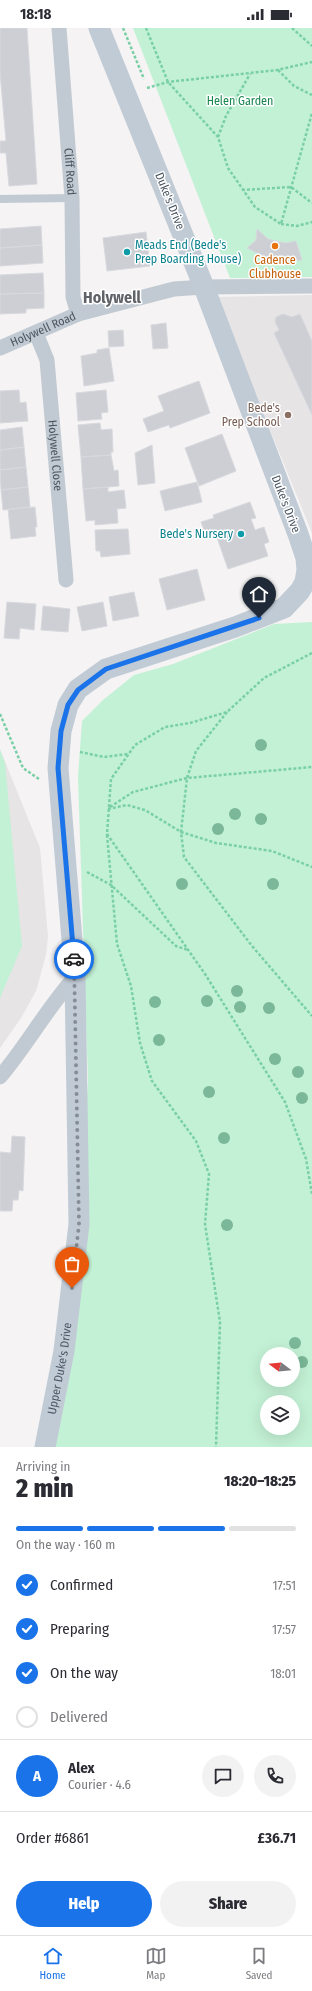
<!DOCTYPE html>
<meta charset="utf-8">
<style>
body{margin:0;font-family:"Fira Sans Condensed",sans-serif;background:#f2f2f3;color:#2b2b33;height:100vh;display:flex;flex-direction:column;font-size:15px;white-space:nowrap}
*{box-sizing:border-box;margin:0}
p{font-size:13px;color:#7c7c81}
.icon{flex:none;width:22px;height:22px;fill:none;stroke:currentColor;stroke-width:2;stroke-linecap:round;stroke-linejoin:round}
.map{position:relative;height:1419px;overflow:hidden}
.panel{display:flex;flex-direction:column;background:#fff;flex:1}
.panel>*{flex:none}
.needle{width:26px;rotate:286deg}
.tools{position:absolute;left:260px;top:1319px;display:grid;gap:8px}
.tools a{display:grid;place-items:center;width:40px;height:40px;border-radius:50%;background:#fff;box-shadow:0 4px 16px #0002;font-size:20px}
.pin{position:absolute;display:grid;place-items:center;width:34px;height:34px;color:#fff;margin:-41px -17px;border-radius:50% 50% 50% 0;rotate:-45deg;box-shadow:0 0 4px #0007}
.pin .icon{rotate:45deg}
.courier{position:absolute;display:grid;place-items:center;width:40px;height:40px;margin:-20px;border:3px solid #1a73e8;border-radius:50%;background:#fff;color:#222;box-shadow:0 1px 5px #0007}
.overview em{font-style:normal;font-weight:800}
.overview div{display:flex;flex-direction:column-reverse}
.overview{display:flex;align-items:center;justify-content:space-between;height:68px;padding:0 16px}
h1{font-size:26px;font-weight:800;line-height:30px}
.bar{display:grid;grid-template-columns:repeat(4,1fr);gap:6px 4px;align-content:center;height:48px;padding:0 16px}
.bar i{height:5px;border-radius:3px;background:#e1e1e2}
.bar .selected{background:#1a73e8}
.bar p{grid-column:span 4}
.line{display:flex;align-items:center;gap:10px;padding:0 16px;border-top:1px solid #e1e1e2}
.line div{flex:1}
.round{display:grid;place-items:center;flex:none;width:42px;height:42px;border-radius:21px;background:#f2f2f3}
ol{padding:0 16px;list-style:none}
li{display:flex;align-items:center;gap:12px;height:44px}
li p{margin-inline-start:auto}
li .icon{padding:4px;border-radius:50%;background:#1a73e8;color:#fff;stroke-width:4}
li:last-child{color:#7c7c81}
li i{width:22px;height:22px;border:2px solid #e1e1e2;border-radius:50%}
.action{display:flex;gap:8px;margin-top:auto;padding:8px 16px}
.action a{flex:1;height:46px;border-radius:24px;background:#1a73e8;color:#fff;font-size:16px;font-weight:800;line-height:46px;text-align:center}
.action a+a{background:#f2f2f3;color:#2b2b33}
.status{display:flex;justify-content:space-between;align-items:center;height:28px;padding:0 20px;background:#fff;direction:ltr}
.status svg{height:11px;fill:currentColor}
.dock{display:flex;justify-content:space-around;align-items:center;height:56px;border-top:1px solid #e1e1e2;background:#fff;font-size:11px;color:#7c7c81}
.dock a{display:grid;justify-items:center;gap:2px}
.dock .selected{color:#1a73e8}
.map>svg:first-child{display:block}
</style>
<div class="status"><b>18:18</b><svg viewBox="0 0 49 12"><path d="M0 12V9h3v3zM5 12V6h3v6zM10 12V3h3v9zM15 12V0h3v12zM26 1h20v11H26zM47 4h2v5h-2z"/></svg></div>
<div class="map">
<svg width="312" height="1419" viewBox="0 0 312 1419">
<rect width="100%" height="100%" fill="#f5f3f3"/>
<!-- education -->
<path fill="#e6e4e5" d="M312,267v238l-96,-236z
M0,721l40,99 8,88 -2,19 -10,36 -15,27 -21,30z"/>
<!-- green -->
<path fill="#c3f1d5" fill-rule="evenodd" d="M133,0h179v249l-82,1z
M312,594v825h-258l22,-148 12,-219 -10,-303 4,-56 21,-21 31,-25 39,-11 101,-40zM267,1326h26v26h-26zM267,1374h26v26h-26z
M0,722l5,13 17,183 -22,52z"/>
<!-- building -->
<path fill="#cdcfd5" stroke="#d7d9de" d="M0,0h27l10,156 -28,2 -3,-33h-6v-12h6l-6,-68z
M41,198l1,19 -42,3v-19z
M257,201l11,10 17,4 11,-2 6,19 -15,2 -18,-3 -22,-11 9,-8z
M146,204l4,34 -43,5 -4,-33z
M42,217l1,18 -43,3v-18z
M43,245l1,20 -44,1v-19z
M44,265v15l-18,1v4l-26,1v-20z
M283,286l9,3 8,-3 12,27v74l-38,-82 5,-3 -4,-8 1,-5z
M166,295l2,25 -15,1 -2,-24z
M123,302l1,16 -15,1 -1,-16z
M109,320l5,33 -30,5 -3,-30 16,-3v-3z
M199,353l11,32 -40,15 -1,-3 -21,7 -5,-13 21,-8 -6,-15z
M19,362l1,13 6,-1 2,19 -28,2v-32z
M106,362l2,22 -7,1 1,6 -24,2 -2,-28z
M100,395l1,7 11,-1 1,23h-2v3l-30,2 -3,-32z
M22,399l2,20 -24,3v-20z
M222,406l14,37 -37,15 -14,-38z
M152,417l3,38 -17,2 -3,-32z
M24,419l2,20 -26,3v-20z
M111,427l3,16 4,-1 1,16 -36,3 -2,-32z
M26,439l2,20 -27,3 -1,-20z
M197,454l5,20 -37,9 -5,-20z
M28,459l2,20 -27,3 -2,-20z
M108,459v5l16,-2 2,18 -9,1 1,14 -23,2v-5l-9,1 -3,-32z
M250,474l6,16 -5,1 4,11 9,-3 5,15 -5,2 4,12 -40,13 -13,-37 -9,3 -5,-13 13,-4 -1,-3z
M35,479l2,20h-2l1,9 -25,3 -3,-30z
M128,501l2,25 -29,3 -1,-6h-4l-1,-21z
M197,541l8,31 -38,10 -8,-31z
M134,564l5,24 -26,5 -4,-24z
M7,574l29,2 -2,26 -14,-2 -1,11 -15,-1z
M103,574l4,24 -25,5 -5,-24z
M43,578l27,3 -2,23 -27,-2z
M12,1108l13,1 -2,54 -4,-1 -1,10h-5l-1,11h-12v-59l11,1z"/>
<g fill="none" stroke-linecap="round" stroke-linejoin="round">
<!-- path -->
<path stroke="#7ad0a6" stroke-width="2.5" stroke-dasharray="3 2" stroke-linecap="butt" d="M123,0l21,51
M146,0l22,54 50,55 10,31 27,39 26,17 31,-111
M292,0l20,18
M278,42l16,16 18,9
M147,60l21,-6 109,-12 35,-8
M218,109l8,-21 24,-42
M242,162l49,-3 21,16
M281,196l16,2 15,-4
M312,625l-48,25 -37,34 -37,11 -25,4 -30,18 -24,34 -4,55 98,140 80,128 21,57 6,35
M227,684l-31,39 -9,27 -6,54 3,25 68,89 60,70
M0,686l23,54 16,11
M80,724l24,5 24,-3
M110,779l23,-15 54,-14 125,-11
M108,781l19,-4 18,5 36,22 35,11 56,8 40,16
M107,807l10,109 14,42 9,57 12,38 44,60 13,33 -4,50 15,98 -4,125
M87,844l24,13 65,61 12,4"/>
<!-- lane -->
<path stroke="#c1cad2" stroke-width="8" d="M0,171l72,-1"/>
<!-- street -->
<g stroke="#c1cad2" stroke-width="15">
<path id="s1" d="M59,0l13,170 1,99 5,17"/>
<path id="s2" d="M36,305l11,27 19,220"/>
<path id="s3" d="M0,320l78,-34 96,-25 30,-2 108,-1"/>
<path d="M0,1049c27,-32 47,-69 75,-100"/>
</g>
<!-- secondary -->
<path stroke="#c1cbd6" stroke-width="21" id="s4" d="M45,1419l19,-96 15,-127 -4,-247 -17,-209 3,-37 7,-26 10,-16 28,-20 129,-42 49,-19 16,-17 5,-9 2,-12 -1,-12 -8,-24 -94,-247 -105,-259"/>
</g>
<!-- trees -->
<g fill="#7bb799">
<circle cx="261" cy="717" r="6"/>
<circle cx="235" cy="786" r="6"/>
<circle cx="261" cy="791" r="6"/>
<circle cx="218" cy="801" r="6"/>
<circle cx="182" cy="856" r="6"/>
<circle cx="273" cy="856" r="6"/>
<circle cx="237" cy="963" r="6"/>
<circle cx="207" cy="973" r="6"/>
<circle cx="155" cy="974" r="6"/>
<circle cx="240" cy="979" r="6"/>
<circle cx="269" cy="980" r="6"/>
<circle cx="159" cy="1012" r="6"/>
<circle cx="275" cy="1031" r="6"/>
<circle cx="298" cy="1044" r="6"/>
<circle cx="209" cy="1064" r="6"/>
<circle cx="302" cy="1070" r="6"/>
<circle cx="224" cy="1110" r="6"/>
<circle cx="227" cy="1197" r="6"/>
<circle cx="295" cy="1315" r="6"/>
<circle cx="302" cy="1334" r="6"/>
</g>
<g fill="none" stroke-linecap="round" stroke-linejoin="round">
<!-- done -->
<path stroke="#868d94" stroke-width="4" stroke-dasharray="0 7.2" d="M72,1260l7,-64 -5,-265"/>
<!-- route -->
<path stroke="#1a73e8" stroke-width="5" d="M74,931l-16,-191 3,-37 7,-26 10,-15 28,-21 153,-51"/>
</g>
<!-- markers -->
<circle fill="#e8710a" stroke="#fff" stroke-width="1.5" cx="275" cy="218" r="4"/>
<g fill="#0f9aa8" stroke="#fff" stroke-width="1.5">
<circle cx="127" cy="224" r="4"/>
<circle cx="241" cy="506" r="4"/>
</g>
<circle fill="#8d6e63" stroke="#fff" stroke-width="1.5" cx="288" cy="387" r="4"/>
<g text-anchor="middle" stroke-width="3" stroke-linejoin="round" paint-order="stroke">
<!-- park labels -->
<g font-size="12" fill="#17864f" stroke="#fff">
<text x="240" y="77">Helen Garden</text>
</g>
<!-- street labels -->
<g font-size="12" fill="#4a5661" stroke="#fff">
<text dy="4" stroke="none"><textPath href="#s1" startOffset="144">Cliff Road</textPath></text>
<text transform="translate(170 173) rotate(68)" y="4">Duke's Drive</text>
<text dy="4" stroke="none"><textPath href="#s3" startOffset="47">Holywell Road</textPath></text>
<text dy="4" stroke="none"><textPath href="#s2" startOffset="125">Holywell Close</textPath></text>
<text transform="translate(286 476) rotate(69)" y="4">Duke's Drive</text>
<text dy="4" stroke="none"><textPath href="#s4" startOffset="80">Upper Duke's Drive</textPath></text>
</g>
<!-- culture labels -->
<g font-size="12" fill="#0d838f" stroke="#fff" text-anchor="start">
<text x="135" y="221">Meads End (Bede's<tspan x="135" dy="14">Prep Boarding House)</tspan></text>
<text x="233" y="510" text-anchor="end">Bede's Nursery</text>
</g>
<!-- food labels -->
<g font-size="12" fill="#c56008" stroke="#fff">
<text x="275" y="236">Cadence<tspan x="275" dy="14">Clubhouse</tspan></text>
</g>
<!-- education labels -->
<g font-size="12" fill="#785e54" stroke="#fff" text-anchor="end">
<text x="280" y="384">Bede's<tspan x="280" dy="14">Prep School</tspan></text>
</g>
<!-- district labels -->
<g font-size="16" font-weight="bold" fill="#5f6368" stroke="#fff">
<text x="112" y="275">Holywell</text>
</g>
</g>
</svg>
<div class="tools">
<a><svg class="needle" viewBox="-14 -14 28 28"><path d="M0-13l5 13h-10z" fill="#e53935"/><path d="M0 13l5-13h-10z" fill="#7c7c81"/></svg></a>
<a><svg class="icon" aria-label="layers" viewBox="0 0 24 24"><path d="M12 4l9 5-9 5-9-5zM3 14l9 5 9-5"/></svg></a>
</div>
<div class="pin" style="left:72px;top:1260px;background:#ea580c"><svg class="icon" aria-label="bag" viewBox="0 0 24 24"><path d="M5 8h14l-1 12H6zM9 8a3 3 0 0 1 6 0"/></svg></div>
<div class="pin" style="left:259px;top:590px;background:#1f2937"><svg class="icon" aria-label="home" viewBox="0 0 24 24"><path d="M3 11l9-7 9 7M6 9v11h12V9"/></svg></div>
<div class="courier" style="left:74px;top:931px"><svg class="icon" aria-label="car" viewBox="0 0 24 24"><path d="M5 17H2v-5l4-1 3-4h7l3 4 3 1v5h-3M9 17h6M6 11h13"/><circle cx="7" cy="17" r="2"/><circle cx="17" cy="17" r="2"/></svg></div>
</div>
<section class="panel">
<div class="overview"><div><h1>2 min</h1><p>Arriving in</p></div><em>18:20–18:25</em></div>
<div class="bar"><i class="selected"></i><i class="selected"></i><i class="selected"></i><i></i><p>On the way · 160 m</p></div>
<ol>
<li><svg class="icon" aria-label="check" viewBox="0 0 24 24"><path d="M5 12l5 5 9-10"/></svg>Confirmed<p>17:51</p></li>
<li><svg class="icon" aria-label="check" viewBox="0 0 24 24"><path d="M5 12l5 5 9-10"/></svg>Preparing<p>17:57</p></li>
<li><svg class="icon" aria-label="check" viewBox="0 0 24 24"><path d="M5 12l5 5 9-10"/></svg>On the way<p>18:01</p></li>
<li><i></i>Delivered</li>
</ol>
<div class="line" style="height:72px"><b class="round" style="background:#1a73e8;color:#fff">A</b><div><b>Alex</b><p>Courier · 4.6</p></div><a class="round"><svg class="icon" aria-label="chat" viewBox="0 0 24 24"><path d="M4 5h16v11H9l-5 4z"/></svg></a><a class="round"><svg class="icon" aria-label="phone" viewBox="0 0 24 24"><path d="M5 4h4l2 5-3 2q2 4 5 5l2-3 5 2v4C11 20 4 13 5 4z"/></svg></a></div>
<div class="line" style="height:52px"><div>Order #6861</div><b>£36.71</b></div>
<div class="action"><a>Help</a><a>Share</a></div>
</section>
<nav class="dock">
<a class="selected"><svg class="icon" aria-label="home" viewBox="0 0 24 24"><path d="M3 11l9-7 9 7M6 9v11h12V9"/></svg>Home</a>
<a><svg class="icon" aria-label="map" viewBox="0 0 24 24"><path d="M3 6l6-2 6 2 6-2v14l-6 2-6-2-6 2zM9 4v14M15 6v14"/></svg>Map</a>
<a><svg class="icon" aria-label="saved" viewBox="0 0 24 24"><path d="M7 4h10v16l-5-4-5 4z"/></svg>Saved</a>
</nav>
